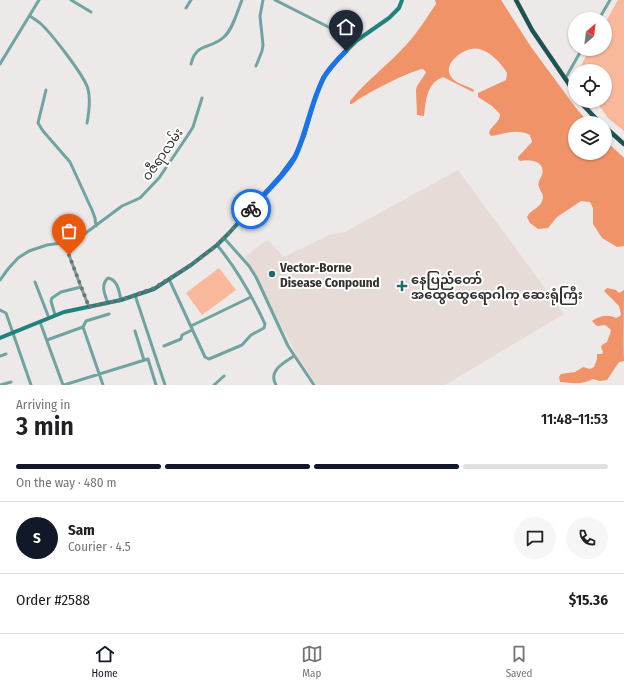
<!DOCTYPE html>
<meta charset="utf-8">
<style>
body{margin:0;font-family:"Fira Sans Condensed","Noto Sans Myanmar",sans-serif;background:#f6f6f6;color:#202124;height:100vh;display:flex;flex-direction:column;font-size:15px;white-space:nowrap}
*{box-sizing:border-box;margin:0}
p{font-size:13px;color:#757577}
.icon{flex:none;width:22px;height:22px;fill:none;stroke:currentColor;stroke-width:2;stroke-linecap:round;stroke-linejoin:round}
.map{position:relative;height:385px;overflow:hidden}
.details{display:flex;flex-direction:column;background:#fff;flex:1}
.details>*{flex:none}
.needle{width:26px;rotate:28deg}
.buttons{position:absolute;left:568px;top:12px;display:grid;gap:8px}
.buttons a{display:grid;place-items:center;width:44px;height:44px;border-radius:50%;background:#fff;box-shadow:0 1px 3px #0004;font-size:20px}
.pin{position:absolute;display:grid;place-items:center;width:34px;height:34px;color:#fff;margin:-41px -17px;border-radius:50% 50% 50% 0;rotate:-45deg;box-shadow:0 0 4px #0007}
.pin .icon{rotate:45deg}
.courier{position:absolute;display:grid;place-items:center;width:40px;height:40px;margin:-20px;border:3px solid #1a73e8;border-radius:50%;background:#fff;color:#222;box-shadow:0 1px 5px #0007}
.summary em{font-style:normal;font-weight:600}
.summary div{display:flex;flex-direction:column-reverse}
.summary{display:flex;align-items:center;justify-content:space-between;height:68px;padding:0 16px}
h1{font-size:26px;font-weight:600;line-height:30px}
.bar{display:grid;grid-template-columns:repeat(4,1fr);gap:6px 4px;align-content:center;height:48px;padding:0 16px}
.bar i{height:5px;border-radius:3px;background:#e0e0e0}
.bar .current{background:#111827}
.bar p{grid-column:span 4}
.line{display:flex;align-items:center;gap:10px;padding:0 16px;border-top:1px solid #e0e0e0}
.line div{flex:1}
.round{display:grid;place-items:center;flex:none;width:42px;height:42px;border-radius:21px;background:#f6f6f6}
.tabs{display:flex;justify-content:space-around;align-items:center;height:56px;border-top:1px solid #e0e0e0;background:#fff;font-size:11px;color:#757577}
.tabs a{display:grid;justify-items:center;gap:2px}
.tabs .current{color:#111827}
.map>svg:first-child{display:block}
</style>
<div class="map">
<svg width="624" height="385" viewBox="0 0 624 385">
<rect width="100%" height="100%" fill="#ede9e8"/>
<!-- built -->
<path fill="#e6dbd6" d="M458,170l106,144 -119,71h-128l-21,-31 -51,-97 12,-10 11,-7 16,17 45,-22 16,-3z"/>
<!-- green -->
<path fill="#f9b89a" d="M618,0h6v131l-16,-13 -12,-17h9v-30h-27l12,-22h15v-26z
M219,268l17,22 -34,25 -16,-22z"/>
<!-- water -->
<path fill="#f09368" d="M435,0h66l30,47 45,61 13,15h-14v30h30v-13l19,18v88l-7,1 -15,-9 -9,-14v-16l-3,-6 -9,-1 -24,16 -9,11 -10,1 -8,-6 -3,-6c4,-8 12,-8 15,-16 3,-7 -2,-9 -3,-14 -2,-5 2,-9 3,-12 4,-14 -12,-16 -22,-14l-2,-2v-2l14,-15 -2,-7c-12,-7 -27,-1 -39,1l-2,-3c2,-8 11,-10 11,-19l-8,-8 -14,-9v-4l28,-13 1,-7c-6,-10 -16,-21 -28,-24 -12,-4 -36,13 -29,26 4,9 17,10 24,15l-1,2 -30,-15c-17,7 -17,23 -19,39l-7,-1 -1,-25 1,-4 8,-12 1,-2 -3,-3c-14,2 -60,26 -71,35h-2v-3c17,-21 39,-37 57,-57 11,-12 20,-27 29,-40z
M607,288l9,2 3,3 5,-3c0,24 -1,48 0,71l-5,1 -12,18 -7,1 -7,-2c-11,6 -21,4 -33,3l-1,-5 2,-3 14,-2 8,-5 7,2 4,-2 3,-8v-5h5l1,-2 -2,-5 1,-2 5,-3 4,-11 -1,-2 -5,-4 -8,1 -5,-5c7,-5 16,-7 24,-3l4,-2 1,-2 -2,-8 -15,-15z"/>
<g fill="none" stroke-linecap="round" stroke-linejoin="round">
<!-- minor -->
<path stroke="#6fa4a0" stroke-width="3" d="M71,0l20,12
M275,0l81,41
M186,8l5,-8
M30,16c3,2 7,5 10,7 11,10 44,52 48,66 3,11 1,23 -1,34
M599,19l11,-19
M0,64l39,-64
M191,64c5,-22 19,-14 33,-27 9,-8 13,-25 18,-37
M256,66l6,-15 1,-6 -3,-29 3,-16
M565,79l17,-30
M46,90l-8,33 5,8 27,31 22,48 3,8 1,8
M224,238l25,28 7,11 32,69 26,39
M169,279l36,78 4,2 33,-14 9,-10 13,-7 1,-4c-13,-28 -28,-55 -48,-79
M0,280l8,-11 10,-11 11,-7 18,-6 21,-3 11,-4 43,-32 18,-8 19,-20 29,-43 5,-8 9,-29
M35,282l14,36
M81,287l8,20
M135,295l30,90
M108,303c-3,-8 -8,-18 0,-25 10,2 11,13 13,22
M0,310l6,3 25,72
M55,315l-4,-14 1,-3 9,-6 20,-5 -12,-32
M40,322l23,63
M191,326l60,-29
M83,327l20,58
M135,331l9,29
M47,340l36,-13 3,-6 23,-7
M164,346l17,-7 1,-4 10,-5
M0,356l6,-2
M0,385l11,-3
M64,385l84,-26 8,26
M214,385l10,-9
M276,385c-8,-14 7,-22 18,-29"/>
<!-- secondary -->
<path stroke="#21817c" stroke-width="4" d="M0,338l64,-26 57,-12 33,-11 37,-24 26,-20 12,-12 52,-58 14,-19 9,-20 11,-38 8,-20 15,-19 18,-18 33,-23 10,-10 3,-8"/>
<!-- trunk -->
<path stroke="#1d5451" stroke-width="4.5" d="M516,0l16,30 43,63
M580,101l5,6 15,16
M605,127l19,17"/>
</g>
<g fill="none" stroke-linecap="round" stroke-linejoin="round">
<!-- done -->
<path stroke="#747271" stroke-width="4" stroke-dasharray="0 7.2" d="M69,255l20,52 32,-7 33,-12 37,-23 26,-20 12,-12 22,-24"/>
<!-- route -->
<path stroke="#1a73e8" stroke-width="5" d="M251,209c12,-14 38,-38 45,-54 11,-25 15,-52 27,-76 5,-10 15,-20 23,-28"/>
</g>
<!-- markers -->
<g fill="#206b67" stroke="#fff" stroke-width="1.5">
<circle cx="272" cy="274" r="4"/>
<path d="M400 280h4v4h4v4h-4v4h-4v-4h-4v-4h4z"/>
</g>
<g text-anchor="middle" stroke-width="4" stroke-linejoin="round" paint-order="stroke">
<!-- street labels -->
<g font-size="13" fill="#333231" stroke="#fff">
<text transform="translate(162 154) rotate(-55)" y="5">ဝဇီရာလမ်း</text>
</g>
<!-- poi labels -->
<g font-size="13" font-weight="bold" fill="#333231" stroke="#fff" text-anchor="start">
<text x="280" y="272">Vector-Borne<tspan x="280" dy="15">Disease Conpound</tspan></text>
<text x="411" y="284">နေပြည်တော်<tspan x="411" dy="15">အထွေထွေရောဂါကု ဆေးရုံကြီး</tspan></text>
</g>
</g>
</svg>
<div class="buttons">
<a><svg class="needle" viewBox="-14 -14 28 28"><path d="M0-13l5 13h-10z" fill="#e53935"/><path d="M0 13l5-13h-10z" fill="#757577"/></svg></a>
<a><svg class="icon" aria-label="locate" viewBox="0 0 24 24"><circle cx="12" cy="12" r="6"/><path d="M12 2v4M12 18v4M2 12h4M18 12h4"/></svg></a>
<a><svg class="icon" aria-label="layers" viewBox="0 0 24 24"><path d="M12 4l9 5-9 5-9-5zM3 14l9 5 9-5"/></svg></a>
</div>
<div class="pin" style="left:69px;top:255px;background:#ea580c"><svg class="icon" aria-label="bag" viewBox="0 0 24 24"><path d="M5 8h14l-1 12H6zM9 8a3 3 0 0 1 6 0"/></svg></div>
<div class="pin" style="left:346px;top:51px;background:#1f2937"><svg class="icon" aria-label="home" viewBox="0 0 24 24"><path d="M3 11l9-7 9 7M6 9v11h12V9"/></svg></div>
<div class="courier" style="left:251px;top:209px"><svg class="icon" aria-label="bike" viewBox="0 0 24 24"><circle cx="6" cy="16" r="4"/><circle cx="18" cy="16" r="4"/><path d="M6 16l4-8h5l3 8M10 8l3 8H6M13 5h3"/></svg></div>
</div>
<section class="details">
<div class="summary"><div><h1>3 min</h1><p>Arriving in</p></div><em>11:48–11:53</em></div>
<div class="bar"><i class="current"></i><i class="current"></i><i class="current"></i><i></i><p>On the way · 480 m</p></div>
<div class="line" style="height:72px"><b class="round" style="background:#111827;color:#fff">S</b><div><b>Sam</b><p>Courier · 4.5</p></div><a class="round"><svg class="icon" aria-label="chat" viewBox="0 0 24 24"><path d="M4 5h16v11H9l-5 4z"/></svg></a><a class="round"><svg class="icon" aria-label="phone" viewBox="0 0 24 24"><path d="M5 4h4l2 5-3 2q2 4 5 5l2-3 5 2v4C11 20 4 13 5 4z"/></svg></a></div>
<div class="line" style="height:52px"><div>Order #2588</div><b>$15.36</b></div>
</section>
<nav class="tabs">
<a class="current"><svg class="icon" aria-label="home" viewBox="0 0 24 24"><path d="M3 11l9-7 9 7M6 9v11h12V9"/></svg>Home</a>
<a><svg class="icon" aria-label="map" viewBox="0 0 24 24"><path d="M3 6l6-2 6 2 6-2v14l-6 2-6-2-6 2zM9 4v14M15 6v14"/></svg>Map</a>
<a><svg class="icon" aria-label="saved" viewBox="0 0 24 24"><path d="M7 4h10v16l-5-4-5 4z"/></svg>Saved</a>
</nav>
